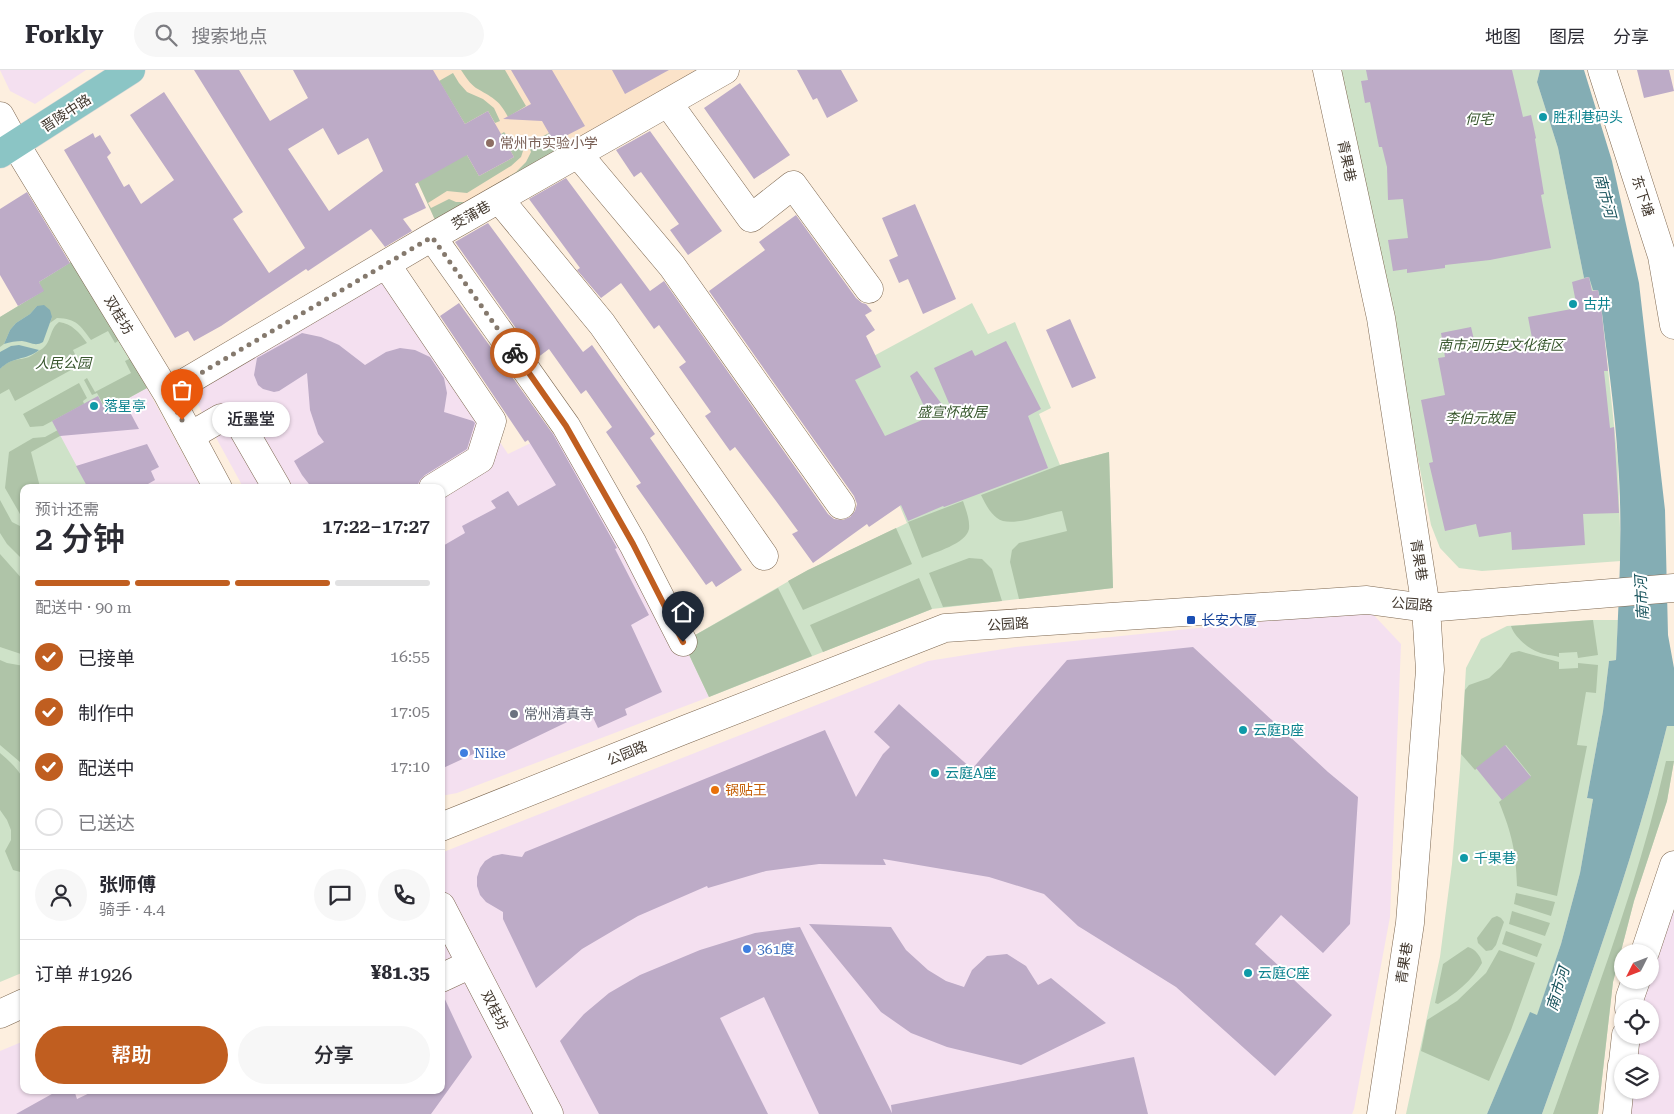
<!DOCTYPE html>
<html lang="zh">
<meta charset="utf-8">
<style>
body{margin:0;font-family:"Roboto Serif","Noto Sans SC",serif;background:#f7f7f7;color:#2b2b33;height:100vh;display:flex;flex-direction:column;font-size:19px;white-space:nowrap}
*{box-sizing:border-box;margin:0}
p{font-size:16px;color:#7c7c81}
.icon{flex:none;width:28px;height:28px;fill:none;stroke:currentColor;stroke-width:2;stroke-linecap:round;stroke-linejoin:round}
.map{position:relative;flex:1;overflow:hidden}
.side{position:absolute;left:20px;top:414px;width:425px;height:610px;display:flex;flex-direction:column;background:#fff;border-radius:10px;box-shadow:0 1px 4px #0004}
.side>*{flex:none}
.needle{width:32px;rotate:228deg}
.buttons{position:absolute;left:1614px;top:874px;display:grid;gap:10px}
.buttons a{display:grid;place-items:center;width:45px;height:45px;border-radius:50%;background:#fff;box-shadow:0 1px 4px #0004;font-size:25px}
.pin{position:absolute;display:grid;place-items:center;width:42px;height:42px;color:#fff;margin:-51px -21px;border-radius:50% 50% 50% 0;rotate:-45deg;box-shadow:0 0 5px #0007}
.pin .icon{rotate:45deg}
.courier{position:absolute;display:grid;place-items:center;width:50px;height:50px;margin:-25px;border:4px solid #c05e20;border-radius:50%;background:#fff;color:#222;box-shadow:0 1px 6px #0007}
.bubble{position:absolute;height:35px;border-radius:18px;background:#fff;box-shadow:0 1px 4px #0004;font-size:16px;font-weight:600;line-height:35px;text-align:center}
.headline em{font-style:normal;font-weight:600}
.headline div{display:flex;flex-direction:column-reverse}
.headline{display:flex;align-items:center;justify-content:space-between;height:85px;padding:0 15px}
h1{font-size:32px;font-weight:600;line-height:38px}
.bar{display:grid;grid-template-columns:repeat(4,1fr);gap:8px 5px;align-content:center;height:60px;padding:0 15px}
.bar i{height:6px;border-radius:4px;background:#e1e1e2}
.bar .active{background:#c05e20}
.bar p{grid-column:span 4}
.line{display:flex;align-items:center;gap:12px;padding:0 15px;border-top:1px solid #e1e1e2}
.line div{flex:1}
.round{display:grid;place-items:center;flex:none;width:52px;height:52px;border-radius:26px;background:#f7f7f7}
ol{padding:0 15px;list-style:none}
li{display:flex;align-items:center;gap:15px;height:55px}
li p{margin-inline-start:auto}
li .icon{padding:5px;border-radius:50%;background:#c05e20;color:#fff;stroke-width:4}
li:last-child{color:#7c7c81}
li i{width:28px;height:28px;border:2px solid #e1e1e2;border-radius:50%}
.button{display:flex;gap:10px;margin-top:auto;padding:10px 15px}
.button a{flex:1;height:58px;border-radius:30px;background:#c05e20;color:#fff;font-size:20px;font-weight:600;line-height:58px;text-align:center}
.button a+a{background:#f7f7f7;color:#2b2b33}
header{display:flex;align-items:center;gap:30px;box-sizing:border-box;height:70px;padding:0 25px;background:#fff;border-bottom:1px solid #e1e1e2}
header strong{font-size:24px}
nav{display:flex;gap:28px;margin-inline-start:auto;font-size:18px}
.search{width:350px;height:45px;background:#f7f7f7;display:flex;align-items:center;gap:12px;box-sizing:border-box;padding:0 18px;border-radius:28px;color:#7c7c81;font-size:19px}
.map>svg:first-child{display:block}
</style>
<header>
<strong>Forkly</strong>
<div class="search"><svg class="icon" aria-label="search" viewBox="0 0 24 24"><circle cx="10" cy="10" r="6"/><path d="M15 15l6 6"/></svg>搜索地点</div>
<nav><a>地图</a><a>图层</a><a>分享</a></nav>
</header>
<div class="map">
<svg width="1674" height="1044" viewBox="0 0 1674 1044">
<rect width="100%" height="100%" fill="#fdefdf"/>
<!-- commercial -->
<path fill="#f4e0f0" d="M0,0h86l-51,34 -25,-13z
M388,206l120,178 58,-28 117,216 26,55 -252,96 -16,3v-308l-198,-1 -53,-97z
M147,318l54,99h-161l20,-52z
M1369,540l32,34 -11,273 -36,192 -2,5h-1352v-63l24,-10v49h417v-237l487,-192 88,-14z
M1674,836v208h-45l3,-24h18v-28h-14l3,-27h11v-27l-8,-1 2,-10z"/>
<!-- built -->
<path fill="#fbe3c9" d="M388,0h309l-262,150 -33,-73z"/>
<!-- green -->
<path fill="#cee2c8" d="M1341,0h199l-3,12 21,66 26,130 5,-1 9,13 3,15 17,157 3,99 -139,10 -23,-3 -19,-20 -9,-23z
M76,189l71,129 -87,47 28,52 -64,1v484l-24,10v-665l43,-26 -4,-9z
M972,233l16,31 27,-12 36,86 -12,6 21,51 49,-13 4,136 -181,21 -223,88 -26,-55 125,-72 99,-47 -25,-60 -51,-84z
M1593,550h25l-2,40 -7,1 -6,50 -16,87 6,1 -13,74 -19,71 -24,72 -7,-3 -43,101h-81l34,-157 12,-93 8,-95 6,-101 15,-29 26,-13z
M1667,656h7v35l-7,40 -33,100 -21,81 -15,132h-56c46,-129 92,-255 125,-388z"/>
<!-- forest -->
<path fill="#afc4a8" d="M461,0h44l21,36 -18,11c-9,-18 -17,-20 -32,-29 -6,-4 -11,-12 -15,-18z
M453,3l6,10 8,9 16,7 11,9 6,13 -5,2 -7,-12 -23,13 -26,-43z
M504,62l11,13 6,2 2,4 -2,6 -10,9 -44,27 -20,-2 -19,12 3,5 18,-9 7,3h10l50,-30 10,-10 5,-10 -3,-8 21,-11 9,17 -123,70 -33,-73 65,8 12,21 35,-19 -13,-23z
M76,189l45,80 -6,4 -7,-12 -17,9c-11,-15 -14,-21 -34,-22l-7,5 2,-6 -15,-11 -7,8 -14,9 -6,7 -6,14 -4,3v-30l43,-26 -4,-9z
M59,252c13,2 20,10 28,21l-14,7 7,15 -65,36 -6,-12 -9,5v-25c11,-11 16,-8 29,-12 4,-2 9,-6 13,-8 10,-7 7,-20 17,-27z
M131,288l16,30 -116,64 9,35 -16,1v28l-4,-2 -15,-26 4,-36 24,-14 12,-1 44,-24 2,2 14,-7 -8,-15 -5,2 -8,-15 3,-2 8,14 36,-19 -6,-12z
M79,313l8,15 -4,3 1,3 -41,22 -13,1 -7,-13z
M1109,382l4,136 -94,11 -9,-37 2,-12 7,-7 48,-12 -5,-20c-16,2 -52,18 -65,7 -8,-6 -12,-15 -16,-23l79,-30z
M0,430l12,22 12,6v33l-17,-17 -7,-11z
M963,431c3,9 7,19 6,28 -3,15 -34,23 -47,29l-14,-36z
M896,458l16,36 -109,46 -15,-29 20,-11z
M0,484l24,27v72l-3,1 -21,-7z
M969,488l13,1 10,10 10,32 -59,6 -14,-34z
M919,508l13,31 -109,43 -13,-27z
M778,518l34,68 -103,41 -26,-55z
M1593,550l5,35 -20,3 -1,-6 -18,1v4c-7,-2 -15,-2 -21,-5 -11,-4 -24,-16 -27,-26z
M1519,581l40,11v7l19,-1v-5l20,2 -2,28 -10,-1 -9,53 10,1 -30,150 -40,-10c-1,-34 -5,-52 -18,-84l32,-26 -25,-31 -31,25 -14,-16 4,-64 4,-5 20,-7 12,-11 10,-14z
M0,590l7,3 17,3 -1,96h-3l-20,-17z
M0,683c9,8 19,16 24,28v92l-11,-3 -8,-19 6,-11v-10l-4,-10 -7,-10z
M1666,691h8l-7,40 -33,100 -21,81 -15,132h-45c41,-116 86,-233 113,-353z
M1516,823l39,9 -4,14 -37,-12z
M1512,841l38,12 -5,13 -36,-12z
M1497,846l4,2 3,4 -8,23 -4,5 -6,1 -8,-8 -1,-5 15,-20z
M1506,861l36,13 -5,13 -35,-13z
M1468,877c7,2 13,9 14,16 -10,18 -27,31 -44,41l-3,-1 8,-39z
M1499,880l36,13 -24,67 -22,51 -68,-30 6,-31 30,-19 29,-28z"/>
<!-- water -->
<path fill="#84adb4" d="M1540,0h44l28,91 27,122 26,227 3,125 6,33v58h-7c-33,133 -79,259 -125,388h-55l43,-102 7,3 24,-71 19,-71 13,-74 -6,-1 16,-87 6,-50 7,-1c3,-66 7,-133 2,-199 -3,-52 -11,-104 -17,-156l-3,-15h-5l-4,-13 -5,1 -26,-130 -21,-66z
M44,235l6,5 2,7 -9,25c-8,5 -13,0 -21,-1 -6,0 -12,1 -18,3l6,-14 6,-7 14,-9 7,-8z
M19,275l20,5c-14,11 -26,6 -39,19v-17l11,-6z"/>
<!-- building -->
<path fill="#bdabc7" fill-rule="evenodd" d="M194,0h45l31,51 38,-23 -15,-28h140l32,54 23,-13 26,46 -35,19 -12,-21 -52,29 11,24 -23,11 9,12 -27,16 -14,-18 -63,42 -2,-2 -85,57 -27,15 -6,-10 -13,7 -111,-188 29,-17 2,5 5,-3 11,18 -4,4 17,30 5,-3 12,20 33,-24 -44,-65 34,-23 79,120 -10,7 36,54 36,-25zM323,58l15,27 30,-17 15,33 -54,40 -41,-62z
M511,0h41l33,56 -31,16 -12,-21 -39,-2 28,-15z
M612,0h57l-44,24z
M797,0h44l17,31 -31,17 -10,-20 -4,2z
M1366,0h146l11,47 8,-2 5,23 -1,1 9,55 -3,1 10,53 -61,12 -45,5v3l-38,5v-4l-14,2 -5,-31 20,-2 -5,-39 -15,1 -1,-33 -5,-20h-3l-9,-45 -5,1 -4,-22 7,-1z
M1637,0h32l5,21 -30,7z
M740,13l50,72 -36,24 -50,-71z
M650,61l72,100 -34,24 -18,-25 9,-6 -38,-52 -7,5 -18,-27z
M566,108l84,113 14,-10 164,233 6,5 9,1 7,-3 5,-6 2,-7 -3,-8 -145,-205 56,-41 -6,-8 37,-27 60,83 6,5 4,1 6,7 -7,4 10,15 -9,6 15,31 -26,13 30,56 44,-19 -19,-41 7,-5 30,40 4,-3 -17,-40 38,-18 3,6 31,-15 35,68 -13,7 20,52 -104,39 -1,-1 -35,15 -7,-16 -32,22 -2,-3 -54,39 -21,-29 6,-3 -22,-30 -41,-54 -5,4 -25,-35 6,-4 -32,-45 7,-5 -27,-37 -5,4 -33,-46 -20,15 -24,-28 3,-2 -51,-69z
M27,122l43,71 -31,19 5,9 -26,15 -18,-31v-66z
M915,134l41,95 -33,15 -15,-35 -9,4 -10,-23 9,-4 -16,-38z
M488,153l95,129 9,-7 63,89 -5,4 92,132 -26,17 -4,-6 -6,4 -70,-99 5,-3 -35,-51 6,-5 -26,-37 -5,4 -32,-45 -12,9 -82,-116z
M1589,207l3,14 6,-1 3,16 7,65h-4l6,57 4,-1 5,86 -36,1 2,31 -73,5 -1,-18 -32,5 -3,-13 -31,7 -16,-68 4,-1 -12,-62 24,-5 -7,-37 7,-1 -4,-24 30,-6 5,21 56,-10 -4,-21 49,-9 -5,-26z
M459,233l94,131 64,114 -2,1 34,66 -18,10 31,67 -37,17 2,6 -29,13 -8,-17 -102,49 -6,-10 -41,19v-222l24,-14 -3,-7 34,-18 -5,-7 17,-10 10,15 38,-21 -28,-45 -3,2 -85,-126z
M1070,249l26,59 -24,10 -26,-58z
M302,263l19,4 18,8 26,20 21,-13 14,-4 15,2 15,7 14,21 3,15 -3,19 29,9 2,2 -8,26 -42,26 -5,5 -2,4 -15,4h-91l-10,-13 -8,-14 30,-19 -6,-8 -8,-24 -3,-37 -28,18 -5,1 -11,-3 -5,-4 -4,-10 3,-17z
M98,326l8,15 18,-10 15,28 -79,7 -8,-15z
M147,374l12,23 -8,4 4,9 -14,8h-53l-12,-22z
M1193,577l135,125 30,25 -8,127 -27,29 -42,-38 -26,29 77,71 -57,61 -99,-89 -98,-61 -34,-32 -55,-17 -106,-18 3,6 -67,-1 -53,7 -58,17 -1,-2 -69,30 -56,33 -46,39 -33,-69v-7l-17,-10 -6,-7 -3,-9v-9l3,-9 5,-7 8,-5 9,-2 20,3 3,-5 300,-122 31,67 27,-43 7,-7 -16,-15 25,-28 73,65 95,-109z
M1505,675l26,32 -29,23 -26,-32z
M809,854l82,3 15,23 22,20 18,11 18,6 8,-17 15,-14 20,-2 19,12 12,19 13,-7 55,45 -85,42 -74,-18 -36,-14 -30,-21z
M800,857l92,186 -1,-8 243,-48 14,57h-329l-55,-117 -44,21 48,96h-169l-39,-73 24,-27 25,-21 31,-18 60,-25 55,-17z
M442,923l30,64 -41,57h-415l43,-24h15l3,9 19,-9h345z"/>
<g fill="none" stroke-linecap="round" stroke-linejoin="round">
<defs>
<path id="minor" d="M1327,0l54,248 45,290 4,62 -20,253 -29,191
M1602,0l60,186 12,69
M668,33l83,115 42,-33 76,104
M0,46l16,29 151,248 51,95
M578,84l94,112 169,239
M499,129l103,125 162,232
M432,167l134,189 67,118 50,98
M386,194l106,157 -12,38 -47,29
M167,323l265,-156 293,-167
M190,366l31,-18 19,6 37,64
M441,757l243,-97 261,-102 422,-28 59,8 248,-20
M441,836l108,208
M1645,882l29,-87
M441,908l30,-14
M1629,938l1,-11 6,-17
M0,944l24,-11
M1623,992l3,-27
M1617,1044l5,-49"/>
<path id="major" d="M0,84l131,-84"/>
</defs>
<!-- minor casing -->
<use href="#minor" stroke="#7d6750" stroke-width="29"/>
<!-- major casing -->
<use href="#major" stroke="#dad8d6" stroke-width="29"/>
<!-- minor -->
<use href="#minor" stroke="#fff" stroke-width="28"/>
<!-- major -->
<use href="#major" stroke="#8bc5c5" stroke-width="28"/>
</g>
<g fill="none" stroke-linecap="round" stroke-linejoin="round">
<!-- done -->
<path stroke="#85796d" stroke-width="5" stroke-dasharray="0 9" d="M182,350l-15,-27 265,-156 83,116"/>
<!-- route -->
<path stroke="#c05e20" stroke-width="6" d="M515,283l51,73 67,118 50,98"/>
</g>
<!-- markers -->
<g fill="#0f9aa8" stroke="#fff" stroke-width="2">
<circle cx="1543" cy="47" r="5"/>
<circle cx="1573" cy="234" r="5"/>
<circle cx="94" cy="336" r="5"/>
<circle cx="1243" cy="660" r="5"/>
<circle cx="935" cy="703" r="5"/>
<circle cx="1464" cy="788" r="5"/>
<circle cx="1248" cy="903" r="5"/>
</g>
<circle fill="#8d6e63" stroke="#fff" stroke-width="2" cx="490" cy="73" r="5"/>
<rect fill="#1a4fb4" stroke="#fff" stroke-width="2" x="1186" y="545" width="10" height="10" rx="2.5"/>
<circle fill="#6b7280" stroke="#fff" stroke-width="2" cx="514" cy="644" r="5"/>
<g fill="#3f7fe0" stroke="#fff" stroke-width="2">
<circle cx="464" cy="683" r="5"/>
<circle cx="747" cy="879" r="5"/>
</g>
<circle fill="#e8710a" stroke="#fff" stroke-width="2" cx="715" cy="720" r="5"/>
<g text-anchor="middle" stroke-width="4" stroke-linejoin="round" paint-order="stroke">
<!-- street labels -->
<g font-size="14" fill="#443a30" stroke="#fff">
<text transform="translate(66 43) rotate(-33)" y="5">晋陵中路</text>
<text transform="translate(1347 91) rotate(78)" y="5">青果巷</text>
<text transform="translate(1643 126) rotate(72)" y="5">东下塘</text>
<text transform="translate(471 145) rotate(-30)" y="5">茭蒲巷</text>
<text transform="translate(119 245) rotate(59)" y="5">双桂坊</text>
<text transform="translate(1419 490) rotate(81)" y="5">青果巷</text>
<text transform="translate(1412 534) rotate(4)" y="5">公园路</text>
<text transform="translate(1008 554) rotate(-4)" y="5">公园路</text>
<text transform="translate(627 683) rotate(-22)" y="5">公园路</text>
<text transform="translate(1404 893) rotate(-81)" y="5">青果巷</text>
<text transform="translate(495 940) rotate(63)" y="5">双桂坊</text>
</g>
<!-- culture labels -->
<g font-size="14" fill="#0d838f" stroke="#fff" text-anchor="start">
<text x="1553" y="52">胜利巷码头</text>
<text x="1583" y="239">古井</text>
<text x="104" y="341">落星亭</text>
<text x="1253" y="665">云庭B座</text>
<text x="945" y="708">云庭A座</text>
<text x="1474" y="793">千果巷</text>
<text x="1258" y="908">云庭C座</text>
</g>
<!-- park labels -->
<g font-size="14" font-style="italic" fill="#37562d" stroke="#fff">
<text x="1479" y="54">何宅</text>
<text x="1501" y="280">南市河历史文化街区</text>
<text x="63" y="298">人民公园</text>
<text x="952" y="347">盛宣怀故居</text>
<text x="1480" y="353">李伯元故居</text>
</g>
<!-- education labels -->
<g font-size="14" fill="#785e54" stroke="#fff" text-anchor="start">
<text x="500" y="78">常州市实验小学</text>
</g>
<!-- transit labels -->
<g font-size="14" fill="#164399" stroke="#fff" text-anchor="start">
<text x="1201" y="555">长安大厦</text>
</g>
<!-- worship labels -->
<g font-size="14" fill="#5b616d" stroke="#fff" text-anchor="start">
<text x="524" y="649">常州清真寺</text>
</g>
<!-- shop labels -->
<g font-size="14" fill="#366cbe" stroke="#fff" text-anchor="start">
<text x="474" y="688">Nike</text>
<text x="757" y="884">361度</text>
</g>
<!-- food labels -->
<g font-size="14" fill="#c56008" stroke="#fff" text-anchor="start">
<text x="725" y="725">锅贴王</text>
</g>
<!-- water labels -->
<g font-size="15" font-style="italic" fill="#1c565f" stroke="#fff">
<text transform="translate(1605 126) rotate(75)" y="5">南市河</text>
<text transform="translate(1642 528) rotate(-93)" y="5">南市河</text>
<text transform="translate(1558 919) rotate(-73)" y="5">南市河</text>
</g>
</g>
</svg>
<div class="buttons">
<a><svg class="needle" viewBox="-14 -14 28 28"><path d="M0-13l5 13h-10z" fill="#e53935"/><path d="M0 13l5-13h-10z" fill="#7c7c81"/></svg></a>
<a><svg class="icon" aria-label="locate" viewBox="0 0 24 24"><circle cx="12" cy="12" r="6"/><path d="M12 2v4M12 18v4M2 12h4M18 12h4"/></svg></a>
<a><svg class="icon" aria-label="layers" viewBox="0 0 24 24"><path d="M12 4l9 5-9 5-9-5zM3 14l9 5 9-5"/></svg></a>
</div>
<div class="pin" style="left:182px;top:350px;background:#ea580c"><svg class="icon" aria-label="bag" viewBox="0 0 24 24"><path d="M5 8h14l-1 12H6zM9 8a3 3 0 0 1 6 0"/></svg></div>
<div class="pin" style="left:683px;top:572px;background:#1f2937"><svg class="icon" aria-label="home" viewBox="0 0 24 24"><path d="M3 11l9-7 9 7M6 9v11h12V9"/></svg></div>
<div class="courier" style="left:515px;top:283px"><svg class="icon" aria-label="bike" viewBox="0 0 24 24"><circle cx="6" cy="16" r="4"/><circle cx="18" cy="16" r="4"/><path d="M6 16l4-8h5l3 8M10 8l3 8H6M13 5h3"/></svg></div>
<div class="bubble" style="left:212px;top:332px;width:78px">近墨堂</div>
<section class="side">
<div class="headline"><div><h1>2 分钟</h1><p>预计还需</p></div><em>17:22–17:27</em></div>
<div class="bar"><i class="active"></i><i class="active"></i><i class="active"></i><i></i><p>配送中 · 90 m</p></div>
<ol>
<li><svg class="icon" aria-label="check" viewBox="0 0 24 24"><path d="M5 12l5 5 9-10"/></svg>已接单<p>16:55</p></li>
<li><svg class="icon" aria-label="check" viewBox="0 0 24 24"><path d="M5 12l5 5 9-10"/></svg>制作中<p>17:05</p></li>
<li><svg class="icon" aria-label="check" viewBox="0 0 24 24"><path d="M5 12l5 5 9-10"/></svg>配送中<p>17:10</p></li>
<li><i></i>已送达</li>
</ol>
<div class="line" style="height:90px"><a class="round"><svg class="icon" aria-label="person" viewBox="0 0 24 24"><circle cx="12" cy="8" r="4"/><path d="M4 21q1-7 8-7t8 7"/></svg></a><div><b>张师傅</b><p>骑手 · 4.4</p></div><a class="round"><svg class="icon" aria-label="chat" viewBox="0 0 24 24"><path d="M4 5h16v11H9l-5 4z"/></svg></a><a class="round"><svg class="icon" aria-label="phone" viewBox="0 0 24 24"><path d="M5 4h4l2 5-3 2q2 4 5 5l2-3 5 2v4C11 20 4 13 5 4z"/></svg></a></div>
<div class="line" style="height:65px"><div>订单 #1926</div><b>¥81.35</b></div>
<div class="button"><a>帮助</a><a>分享</a></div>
</section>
</div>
